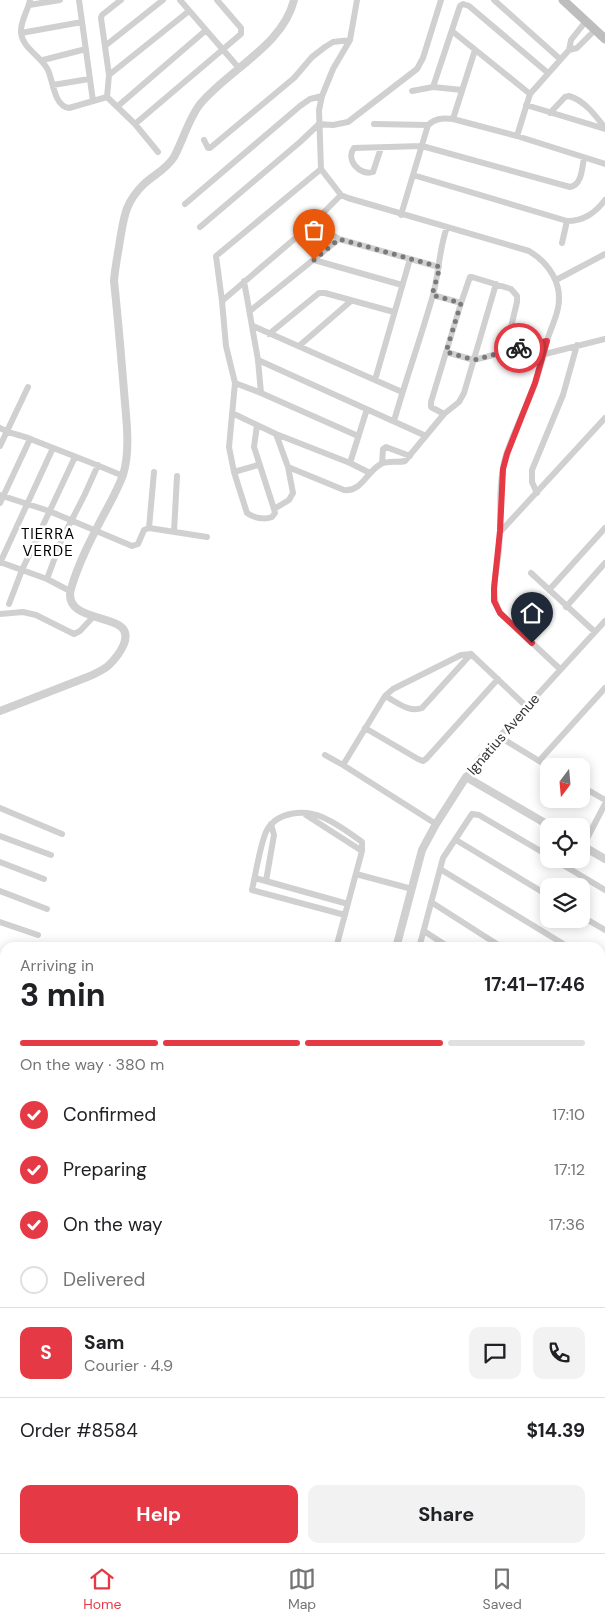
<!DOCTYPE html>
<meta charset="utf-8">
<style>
body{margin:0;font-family:"DM Sans",sans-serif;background:#f2f2f2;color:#202124;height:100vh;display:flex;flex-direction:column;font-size:19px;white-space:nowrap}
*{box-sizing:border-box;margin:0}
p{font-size:16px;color:#757577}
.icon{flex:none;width:28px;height:28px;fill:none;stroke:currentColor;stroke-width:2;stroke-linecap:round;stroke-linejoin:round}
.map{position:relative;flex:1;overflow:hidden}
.sheet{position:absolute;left:0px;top:942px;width:605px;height:611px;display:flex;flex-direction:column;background:#fff;border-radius:15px 15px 0 0;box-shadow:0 2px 12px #0003}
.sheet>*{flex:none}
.needle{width:32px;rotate:196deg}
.tools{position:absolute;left:540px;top:758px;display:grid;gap:10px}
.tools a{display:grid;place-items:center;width:50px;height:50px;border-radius:10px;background:#fff;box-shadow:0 2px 12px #0003;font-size:25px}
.pin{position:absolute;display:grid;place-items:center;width:42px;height:42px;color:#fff;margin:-51px -21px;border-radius:50% 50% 50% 0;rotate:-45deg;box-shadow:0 0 5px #0007}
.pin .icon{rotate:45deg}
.courier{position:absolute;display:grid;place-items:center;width:50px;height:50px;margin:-25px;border:4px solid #e63946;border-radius:50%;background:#fff;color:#222;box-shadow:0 1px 6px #0007}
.headline em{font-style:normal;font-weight:700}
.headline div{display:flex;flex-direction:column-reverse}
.headline{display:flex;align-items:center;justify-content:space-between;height:85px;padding:0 20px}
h1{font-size:32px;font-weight:700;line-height:38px}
.bar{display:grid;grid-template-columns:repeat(4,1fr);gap:8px 5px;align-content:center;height:60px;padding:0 20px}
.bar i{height:6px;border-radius:4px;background:#e0e0e0}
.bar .selected{background:#e63946}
.bar p{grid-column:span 4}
.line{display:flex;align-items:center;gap:12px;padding:0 20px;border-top:1px solid #e0e0e0}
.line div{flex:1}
.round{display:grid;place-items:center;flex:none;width:52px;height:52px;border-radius:10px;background:#f2f2f2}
ol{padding:0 20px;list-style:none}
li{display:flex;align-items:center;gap:15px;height:55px}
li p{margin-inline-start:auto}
li .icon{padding:5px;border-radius:50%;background:#e63946;color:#fff;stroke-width:4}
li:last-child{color:#757577}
li i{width:28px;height:28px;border:2px solid #e0e0e0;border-radius:50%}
.cta{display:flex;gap:10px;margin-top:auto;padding:10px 20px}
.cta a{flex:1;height:58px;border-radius:10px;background:#e63946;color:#fff;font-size:20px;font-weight:700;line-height:58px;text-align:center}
.cta a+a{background:#f2f2f2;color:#202124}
.tabs{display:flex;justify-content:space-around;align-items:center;height:70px;border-top:1px solid #e0e0e0;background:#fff;font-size:14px;color:#757577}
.tabs a{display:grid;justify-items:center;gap:2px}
.tabs .selected{color:#e63946}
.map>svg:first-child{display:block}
</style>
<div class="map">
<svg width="605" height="1553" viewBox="0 0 605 1553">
<rect width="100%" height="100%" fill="#fff"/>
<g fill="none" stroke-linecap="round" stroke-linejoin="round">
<!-- minor -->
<path stroke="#d0d0d0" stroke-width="6" d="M30,0c-2,11 -10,21 -9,33 2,16 20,23 27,37 5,11 6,36 21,38l38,-11
M79,0l14,101
M180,0l58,67
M357,0l-7,40 -17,29 -11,27 -3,14 2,59 20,26 7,3 181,53c20,12 34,33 29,57 -2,11 -8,22 -11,33 -4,14 -7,29 -12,43 -9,24 -21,47 -29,71 -9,30 -4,63 -7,95 -2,21 -10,43 1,63l60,56
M494,0l66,59
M29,5l31,-5
M452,31l78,63
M21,33l61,-11
M105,46l58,-46
M569,50l8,-2 18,-18
M43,60l43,-11
M109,75l80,-64
M53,85l36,-6
M433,87l27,-81 3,-2 6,2 79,67
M412,91l21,-4 29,3
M107,97l2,-22 -8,-57 1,-3 19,-15
M107,97l28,27 23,28
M526,105l79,24
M118,106l87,-75
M550,113l15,-16 4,-1c15,4 27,20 36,32
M453,119l22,-69
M135,124l106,-90v-6l-24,-28
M374,124l54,1
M517,136l13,-42 39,-44 2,-10 15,-19
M204,140l4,8h2l84,-70 18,-21 13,-10 8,-5 17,-2
M381,148l-8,24c-13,4 -28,-12 -19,-24l68,-2 148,41c12,-2 12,-19 14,-29
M321,169l-105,87 6,45 91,-78 28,-28
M413,175l154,46c17,0 28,-8 38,-21
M185,204l115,-98 10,-7 12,-3
M401,215l27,-90c8,-7 14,-7 25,-6l64,17 88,28
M313,223l26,16 100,28
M200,227l100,-85 19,-18 14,1 15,-3 69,-53 6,-11 18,-58
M562,243l5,-22
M314,260l88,25
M556,280l49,-26
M244,281l14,79 3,33
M496,284l-32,109 -5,9 -15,12 -13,-7v-5l30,-99 9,-26h2l39,12 6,7v6l-12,50
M433,295l28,8
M222,301l4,45 9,37 -6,64 5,25 13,41c7,5 17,7 25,4l3,-4 -1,-4 15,-9 4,-7 -5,-26 -12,-33
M250,311l89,-72
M253,326l149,66
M269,334l50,-41h6l69,19
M299,346l52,-45
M446,352l28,8 73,-19
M545,354l60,-15
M258,360l168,76
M375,380l35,-121
M235,383l26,10 97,43
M232,413l44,21 74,29 20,10
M394,421c12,-42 27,-84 39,-126 6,-22 6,-46 14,-68
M257,425l-3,22 20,62
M0,428c10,6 22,7 33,12 30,12 60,23 90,36
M0,446l28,-59
M350,463l17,-54
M382,463l1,-14 3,-2 24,9
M288,467l56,23c18,2 23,-19 37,-26 7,-4 17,-1 24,-3l39,-47
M234,472l24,-7
M537,493l-5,-11v-12l31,-75 14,-50
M0,495l49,16 83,35 6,-2 6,-14 5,-2 58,9
M0,503l30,-64
M149,528l5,-56
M501,531l104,-113
M174,532l3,-56
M0,562l47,17 23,12
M0,563l53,-115
M531,573l64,59
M47,579l14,-38 24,-47 13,-29
M549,590l56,-62
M9,604l13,-34 53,-113
M566,607l39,-44
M0,614l23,-2 13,3 38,19 6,-3 13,-14
M471,654l56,53
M385,696c12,6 24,17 37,12l49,-54
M365,728l53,31 5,2 3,-2 72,-80
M500,737l49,30
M325,755l18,10 93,59
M539,761l66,-73
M343,765l42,-69 8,-7 68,-34 10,-1
M466,777l12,-17 127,-139
M581,786l24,14
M0,808l62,26
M306,815l56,36
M0,836l51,19
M456,840l93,56
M583,846l22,-42
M553,859l52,31
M0,862l44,17
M440,869l130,79
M356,874l56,15
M255,878l93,26
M266,881l8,-46 -3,-11
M0,891l47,18
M431,902l72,46
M581,916l24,14
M0,922l38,13
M424,931l26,17
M336,948l26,-97v-9c-12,-9 -26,-19 -40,-25 -18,-8 -45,-5 -55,13 -6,10 -12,47 -15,60l93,25
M419,948l24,-90 29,-44 7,1 70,41
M600,965l5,4
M0,969l5,1
M600,990l5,-8
M0,1016l5,2
M600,1054l5,-8
M600,1065l5,3
M600,1106l5,-8
M600,1169l5,-8
M600,1196l5,3
M600,1237l5,3
M600,1274l5,3
M600,1306l5,-9
M600,1310l5,3
M600,1346l5,2
M600,1382l5,3
M600,1418l5,3
M600,1449l5,3
M600,1481l5,2
M600,1500l5,-6
M415,1549l7,4
M461,1549l8,4
M529,1549l7,4
M171,1553l1,-4
M283,1553l1,-4
M334,1553l1,-4
M577,1553l2,-4"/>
<!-- tertiary -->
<path stroke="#d0d0d0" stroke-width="8" d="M0,711l90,-35c6,-3 14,-6 19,-11 9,-9 25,-29 11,-39 -13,-10 -57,-9 -49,-37 7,-25 20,-50 32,-73 7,-13 15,-27 20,-41 8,-26 3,-57 1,-84 -3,-36 -6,-73 -10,-110 1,-14 4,-27 6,-41 4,-23 5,-37 23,-55 10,-10 23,-15 31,-28 9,-16 15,-40 27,-54 29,-34 82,-58 93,-103
M581,845l24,14
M396,948l26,-98 14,-26 30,-47 84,49
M236,1553l1,-4"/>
<!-- secondary -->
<path stroke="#bdbdbd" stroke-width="9" d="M563,0l42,39"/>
</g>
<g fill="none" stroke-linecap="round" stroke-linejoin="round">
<!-- done -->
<path stroke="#7a7a7a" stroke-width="5" stroke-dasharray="0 9" d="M314,260l25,-21 101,28 -8,28 29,8 -15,49 28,8 45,-12"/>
<!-- route -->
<path stroke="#e63946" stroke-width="6" d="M519,348l28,-7 -12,42 -28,71 -4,15 -3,62 -6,57v13l6,12 32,30"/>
</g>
<g text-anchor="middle" stroke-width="5" stroke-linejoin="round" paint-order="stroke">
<!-- street labels -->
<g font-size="14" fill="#333" stroke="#fff">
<text transform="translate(503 734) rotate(-49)" y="5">Ignatius Avenue</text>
</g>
<!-- neighbourhood labels -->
<g font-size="15" letter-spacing="1" fill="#000" stroke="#fff">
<text x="48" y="539">TIERRA<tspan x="48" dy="17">VERDE</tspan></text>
</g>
</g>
</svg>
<div class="tools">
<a><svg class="needle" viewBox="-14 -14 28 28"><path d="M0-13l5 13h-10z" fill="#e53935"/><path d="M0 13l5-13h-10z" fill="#757577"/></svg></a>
<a><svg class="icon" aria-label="locate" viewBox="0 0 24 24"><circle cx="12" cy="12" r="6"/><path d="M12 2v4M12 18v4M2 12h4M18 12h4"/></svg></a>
<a><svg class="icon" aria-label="layers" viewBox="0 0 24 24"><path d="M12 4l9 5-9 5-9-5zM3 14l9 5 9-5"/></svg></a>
</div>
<div class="pin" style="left:314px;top:260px;background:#ea580c"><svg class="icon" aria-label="bag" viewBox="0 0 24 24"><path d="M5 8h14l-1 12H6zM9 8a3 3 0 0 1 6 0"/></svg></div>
<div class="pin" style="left:532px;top:643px;background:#1f2937"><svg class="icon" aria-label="home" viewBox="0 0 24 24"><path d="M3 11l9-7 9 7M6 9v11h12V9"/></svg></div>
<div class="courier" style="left:519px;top:348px"><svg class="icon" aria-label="bike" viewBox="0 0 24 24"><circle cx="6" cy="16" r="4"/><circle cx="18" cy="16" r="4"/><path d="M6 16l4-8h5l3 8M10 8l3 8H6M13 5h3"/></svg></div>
<section class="sheet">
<div class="headline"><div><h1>3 min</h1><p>Arriving in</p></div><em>17:41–17:46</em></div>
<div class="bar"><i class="selected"></i><i class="selected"></i><i class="selected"></i><i></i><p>On the way · 380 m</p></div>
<ol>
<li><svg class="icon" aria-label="check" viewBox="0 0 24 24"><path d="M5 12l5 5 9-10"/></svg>Confirmed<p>17:10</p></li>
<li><svg class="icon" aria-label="check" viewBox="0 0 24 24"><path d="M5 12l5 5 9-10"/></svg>Preparing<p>17:12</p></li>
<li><svg class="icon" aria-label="check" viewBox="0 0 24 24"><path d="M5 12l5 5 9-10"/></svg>On the way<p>17:36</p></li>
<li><i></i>Delivered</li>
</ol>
<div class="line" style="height:90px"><b class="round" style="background:#e63946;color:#fff">S</b><div><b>Sam</b><p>Courier · 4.9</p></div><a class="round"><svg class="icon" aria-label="chat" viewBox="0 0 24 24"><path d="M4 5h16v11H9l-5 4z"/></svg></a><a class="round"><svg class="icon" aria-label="phone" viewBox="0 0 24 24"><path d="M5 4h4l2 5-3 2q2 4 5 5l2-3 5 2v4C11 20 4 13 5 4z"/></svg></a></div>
<div class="line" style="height:65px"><div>Order #8584</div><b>$14.39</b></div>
<div class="cta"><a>Help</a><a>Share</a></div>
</section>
</div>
<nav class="tabs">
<a class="selected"><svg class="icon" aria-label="home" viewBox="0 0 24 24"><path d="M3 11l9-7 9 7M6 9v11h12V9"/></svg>Home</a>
<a><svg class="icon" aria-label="map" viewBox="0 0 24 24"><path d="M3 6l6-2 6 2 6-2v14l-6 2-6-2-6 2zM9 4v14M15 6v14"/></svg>Map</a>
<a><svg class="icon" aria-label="saved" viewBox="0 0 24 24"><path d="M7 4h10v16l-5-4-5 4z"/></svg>Saved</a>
</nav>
